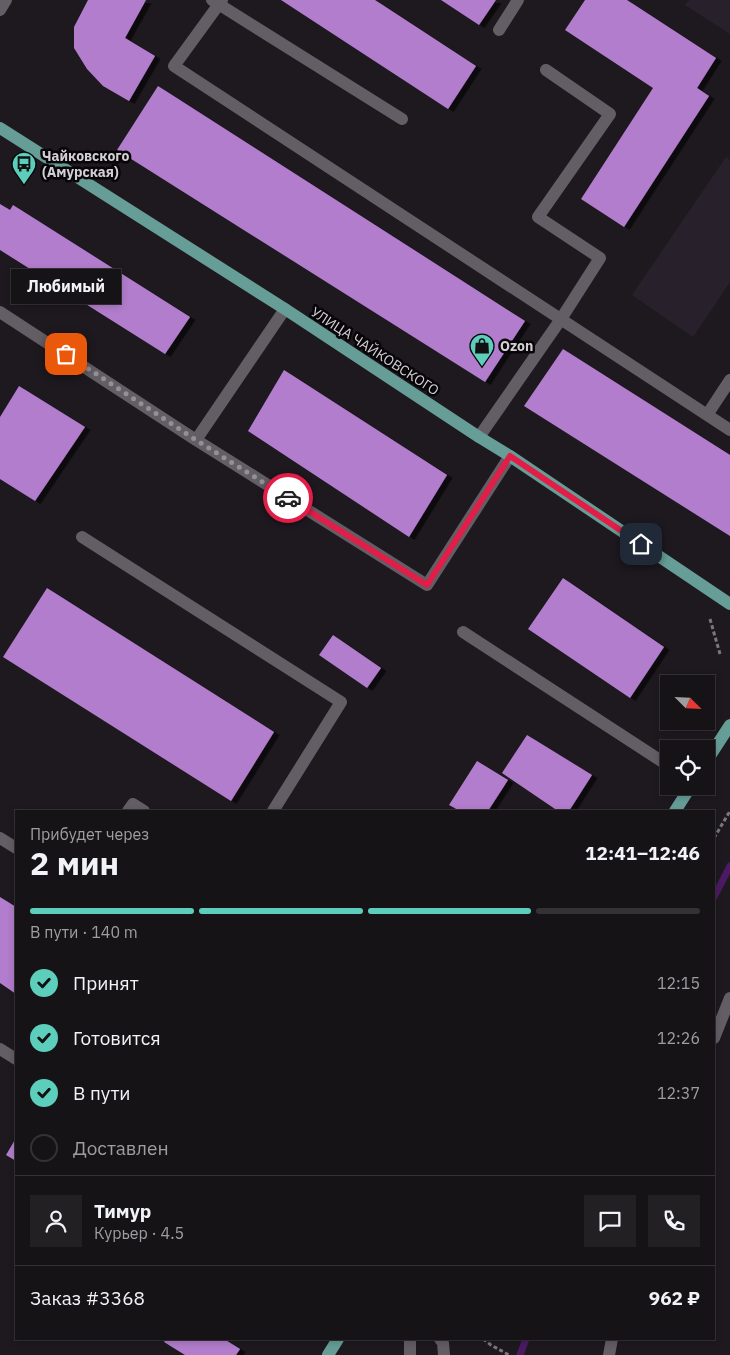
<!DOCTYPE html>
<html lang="ru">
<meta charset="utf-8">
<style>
body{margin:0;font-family:"IBM Plex Sans",sans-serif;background:#232024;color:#f1f3f6;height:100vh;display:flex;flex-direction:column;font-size:19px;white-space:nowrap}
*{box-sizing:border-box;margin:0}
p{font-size:16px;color:#9e9ea1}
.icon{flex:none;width:28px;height:28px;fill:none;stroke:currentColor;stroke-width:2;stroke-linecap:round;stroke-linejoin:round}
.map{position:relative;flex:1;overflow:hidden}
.details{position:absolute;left:15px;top:810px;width:700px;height:530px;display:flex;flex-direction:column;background:#161317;border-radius:0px;box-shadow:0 2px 8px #0003,0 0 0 1px #353236}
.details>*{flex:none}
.needle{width:32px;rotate:114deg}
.fabs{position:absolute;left:660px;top:675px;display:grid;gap:10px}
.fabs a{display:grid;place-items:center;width:55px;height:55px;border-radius:0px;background:#161317;box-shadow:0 2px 8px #0003,0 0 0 1px #353236;font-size:25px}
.pin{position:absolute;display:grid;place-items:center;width:42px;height:42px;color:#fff;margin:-21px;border-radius:10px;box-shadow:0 2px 8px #0006}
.courier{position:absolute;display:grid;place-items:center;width:50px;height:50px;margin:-25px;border:4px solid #e11d48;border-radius:50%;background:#fff;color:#222;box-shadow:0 1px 6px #0007}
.bubble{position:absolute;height:35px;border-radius:0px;background:#161317;box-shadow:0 2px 8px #0003,0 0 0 1px #353236;font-size:16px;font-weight:700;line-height:35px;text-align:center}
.summary em{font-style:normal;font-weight:700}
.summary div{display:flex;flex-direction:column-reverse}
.summary{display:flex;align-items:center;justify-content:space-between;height:85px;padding:0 15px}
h1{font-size:32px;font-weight:700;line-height:38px}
.bar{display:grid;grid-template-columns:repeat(4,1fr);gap:8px 5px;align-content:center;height:60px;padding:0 15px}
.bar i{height:6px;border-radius:4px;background:#353236}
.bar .on{background:#5ccebb}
.bar p{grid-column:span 4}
.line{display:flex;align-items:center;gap:12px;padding:0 15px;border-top:1px solid #353236}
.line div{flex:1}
.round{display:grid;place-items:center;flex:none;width:52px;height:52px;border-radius:0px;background:#232024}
ol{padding:0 15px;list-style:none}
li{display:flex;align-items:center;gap:15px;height:55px}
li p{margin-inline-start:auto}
li .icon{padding:5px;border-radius:50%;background:#5ccebb;color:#111;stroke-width:4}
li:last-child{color:#9e9ea1}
li i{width:28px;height:28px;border:2px solid #353236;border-radius:50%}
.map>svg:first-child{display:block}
</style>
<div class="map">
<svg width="730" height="1355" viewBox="0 0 730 1355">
<defs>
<filter id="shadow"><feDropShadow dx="5.5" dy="3" stdDeviation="0" flood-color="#0009"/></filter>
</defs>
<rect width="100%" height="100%" fill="#1d191f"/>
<!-- built -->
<path fill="#28212c" d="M689,0h41v34l-45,-29z
M726,157l4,3v122l-37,55 -61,-42z"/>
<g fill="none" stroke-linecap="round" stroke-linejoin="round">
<!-- stream -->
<path stroke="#4c1a62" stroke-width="7" d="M714,897l16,-31
M520,1355l6,-16"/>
</g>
<!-- building -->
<path fill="#b27dcc" filter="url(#shadow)" d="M88,0h58l-21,38 30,18 -26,45 -26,-15 -16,-17 -13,-21v-21z
M281,0h94l101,66 -28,43z
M441,0h55l-17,25z
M585,0h42l89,58 -19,30 12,8 -85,131 -43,-28 72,-111 -88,-58z
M158,86l367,235 -40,61 -368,-232z
M0,204l10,6 3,-5 177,112 -25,37 -165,-104z
M563,349l167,106v81l-206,-130z
M284,370l163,105 -38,62 -161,-106z
M19,386l66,41 -50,74 -35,-22v-62z
M563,578l101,69 -34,51 -102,-69z
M47,588l227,144 -43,69 -228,-144z
M333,635l48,33 -14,20 -48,-33z
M527,735l65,40 -23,36h-11l-56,-38z
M477,761l31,19 -20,31h-28l-11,-6z
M0,897l16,10v87l-16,-11z
M16,1138v23l-10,-6z
M166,1339h58l16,10 -4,6h-51l-21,-13z"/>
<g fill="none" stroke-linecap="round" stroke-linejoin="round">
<!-- path -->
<path stroke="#7b787d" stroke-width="3" stroke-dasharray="4 2.5" stroke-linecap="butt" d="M710,619l10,35
M714,838l16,-27
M483,1339l8,6 18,10"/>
<!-- minor -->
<path stroke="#635e66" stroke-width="12" d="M212,0l190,119
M222,0l-48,66 556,364
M0,10l6,-10
M499,30l19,-30
M0,312l196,128 89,-131
M707,415l23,-35
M479,437l82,-118 39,-61 -62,-41 72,-103 -64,-44
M196,440l231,145 83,-129
M82,537l259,165 -68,109
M463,632l206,134
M128,811l5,-7 11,7
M0,838l16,10
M714,1038l16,-40
M0,1049l16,10
M410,1339v16
M440,1339l3,4 1,12
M609,1355l3,-16"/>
<!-- major -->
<path stroke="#669e97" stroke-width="12" d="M0,128l285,181 194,128 31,19 220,148
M706,762l24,-37
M675,811l16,-25
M328,1355l10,-16"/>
</g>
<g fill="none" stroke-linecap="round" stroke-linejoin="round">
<!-- done -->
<path stroke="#939095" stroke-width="5" stroke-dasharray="0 9" d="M66,354l130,86 92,58"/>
<!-- route -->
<path stroke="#e11d48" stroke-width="6" d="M288,498l139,87 83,-129 131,88"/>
</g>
<!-- icons -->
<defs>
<symbol id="bus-pin" viewBox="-11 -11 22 30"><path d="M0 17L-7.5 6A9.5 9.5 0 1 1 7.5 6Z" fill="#5ccebb" stroke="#070507"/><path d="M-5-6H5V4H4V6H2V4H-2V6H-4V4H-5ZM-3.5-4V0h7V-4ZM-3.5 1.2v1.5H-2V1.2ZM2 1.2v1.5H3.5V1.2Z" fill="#111"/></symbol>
<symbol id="shop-pin" viewBox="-11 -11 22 30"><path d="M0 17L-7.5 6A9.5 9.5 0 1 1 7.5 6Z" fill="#5ccebb" stroke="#070507"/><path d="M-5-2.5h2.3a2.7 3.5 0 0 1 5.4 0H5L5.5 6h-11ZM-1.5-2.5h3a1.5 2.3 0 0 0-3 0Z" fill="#111"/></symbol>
</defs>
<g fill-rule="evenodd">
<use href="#bus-pin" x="10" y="150" width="28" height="38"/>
<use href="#shop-pin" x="468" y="332" width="28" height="38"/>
</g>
<g text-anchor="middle" stroke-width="5" stroke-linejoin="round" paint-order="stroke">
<!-- poi labels -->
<g font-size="14" font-weight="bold" fill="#d3d0d5" stroke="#070507" text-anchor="start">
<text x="42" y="161">Чайковского<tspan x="42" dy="16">(Амурская)</tspan></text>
<text x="500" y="351">Ozon</text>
</g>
<!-- street labels -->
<g font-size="14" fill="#d3d0d5" stroke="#070507">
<text transform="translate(375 351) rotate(33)" y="5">УЛИЦА ЧАЙКОВСКОГО</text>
</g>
</g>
</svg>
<div class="fabs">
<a><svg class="needle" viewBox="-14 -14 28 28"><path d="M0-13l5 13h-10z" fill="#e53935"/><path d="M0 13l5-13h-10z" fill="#9e9ea1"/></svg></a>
<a><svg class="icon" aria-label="locate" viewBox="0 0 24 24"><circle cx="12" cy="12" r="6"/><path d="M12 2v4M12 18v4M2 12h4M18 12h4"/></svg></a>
</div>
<div class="pin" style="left:66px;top:354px;background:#ea580c"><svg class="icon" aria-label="bag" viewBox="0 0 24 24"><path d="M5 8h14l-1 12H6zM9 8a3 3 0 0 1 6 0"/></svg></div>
<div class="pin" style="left:641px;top:544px;background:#1f2937"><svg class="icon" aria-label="home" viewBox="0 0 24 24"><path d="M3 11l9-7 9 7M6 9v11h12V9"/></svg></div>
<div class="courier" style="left:288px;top:498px"><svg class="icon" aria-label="car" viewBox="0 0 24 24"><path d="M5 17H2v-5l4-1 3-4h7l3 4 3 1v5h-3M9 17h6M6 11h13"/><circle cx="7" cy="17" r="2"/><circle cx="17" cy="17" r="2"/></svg></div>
<div class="bubble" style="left:11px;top:269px;width:110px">Любимый</div>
<section class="details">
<div class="summary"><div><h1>2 мин</h1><p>Прибудет через</p></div><em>12:41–12:46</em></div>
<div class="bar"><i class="on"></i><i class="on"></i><i class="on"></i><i></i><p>В пути · 140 m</p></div>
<ol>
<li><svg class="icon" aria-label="check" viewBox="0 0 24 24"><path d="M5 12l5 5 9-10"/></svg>Принят<p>12:15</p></li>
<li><svg class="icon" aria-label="check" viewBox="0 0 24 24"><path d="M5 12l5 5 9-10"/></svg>Готовится<p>12:26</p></li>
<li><svg class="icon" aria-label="check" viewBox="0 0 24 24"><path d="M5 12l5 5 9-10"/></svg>В пути<p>12:37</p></li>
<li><i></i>Доставлен</li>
</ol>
<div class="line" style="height:90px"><a class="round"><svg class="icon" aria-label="person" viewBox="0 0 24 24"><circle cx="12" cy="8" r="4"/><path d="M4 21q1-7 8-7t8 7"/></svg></a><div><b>Тимур</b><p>Курьер · 4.5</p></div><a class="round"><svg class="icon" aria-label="chat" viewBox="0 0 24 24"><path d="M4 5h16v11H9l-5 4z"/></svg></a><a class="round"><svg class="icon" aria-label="phone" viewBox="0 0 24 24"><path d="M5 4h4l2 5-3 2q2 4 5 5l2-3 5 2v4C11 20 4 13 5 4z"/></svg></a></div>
<div class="line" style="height:65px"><div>Заказ #3368</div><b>962 ₽</b></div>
</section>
</div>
